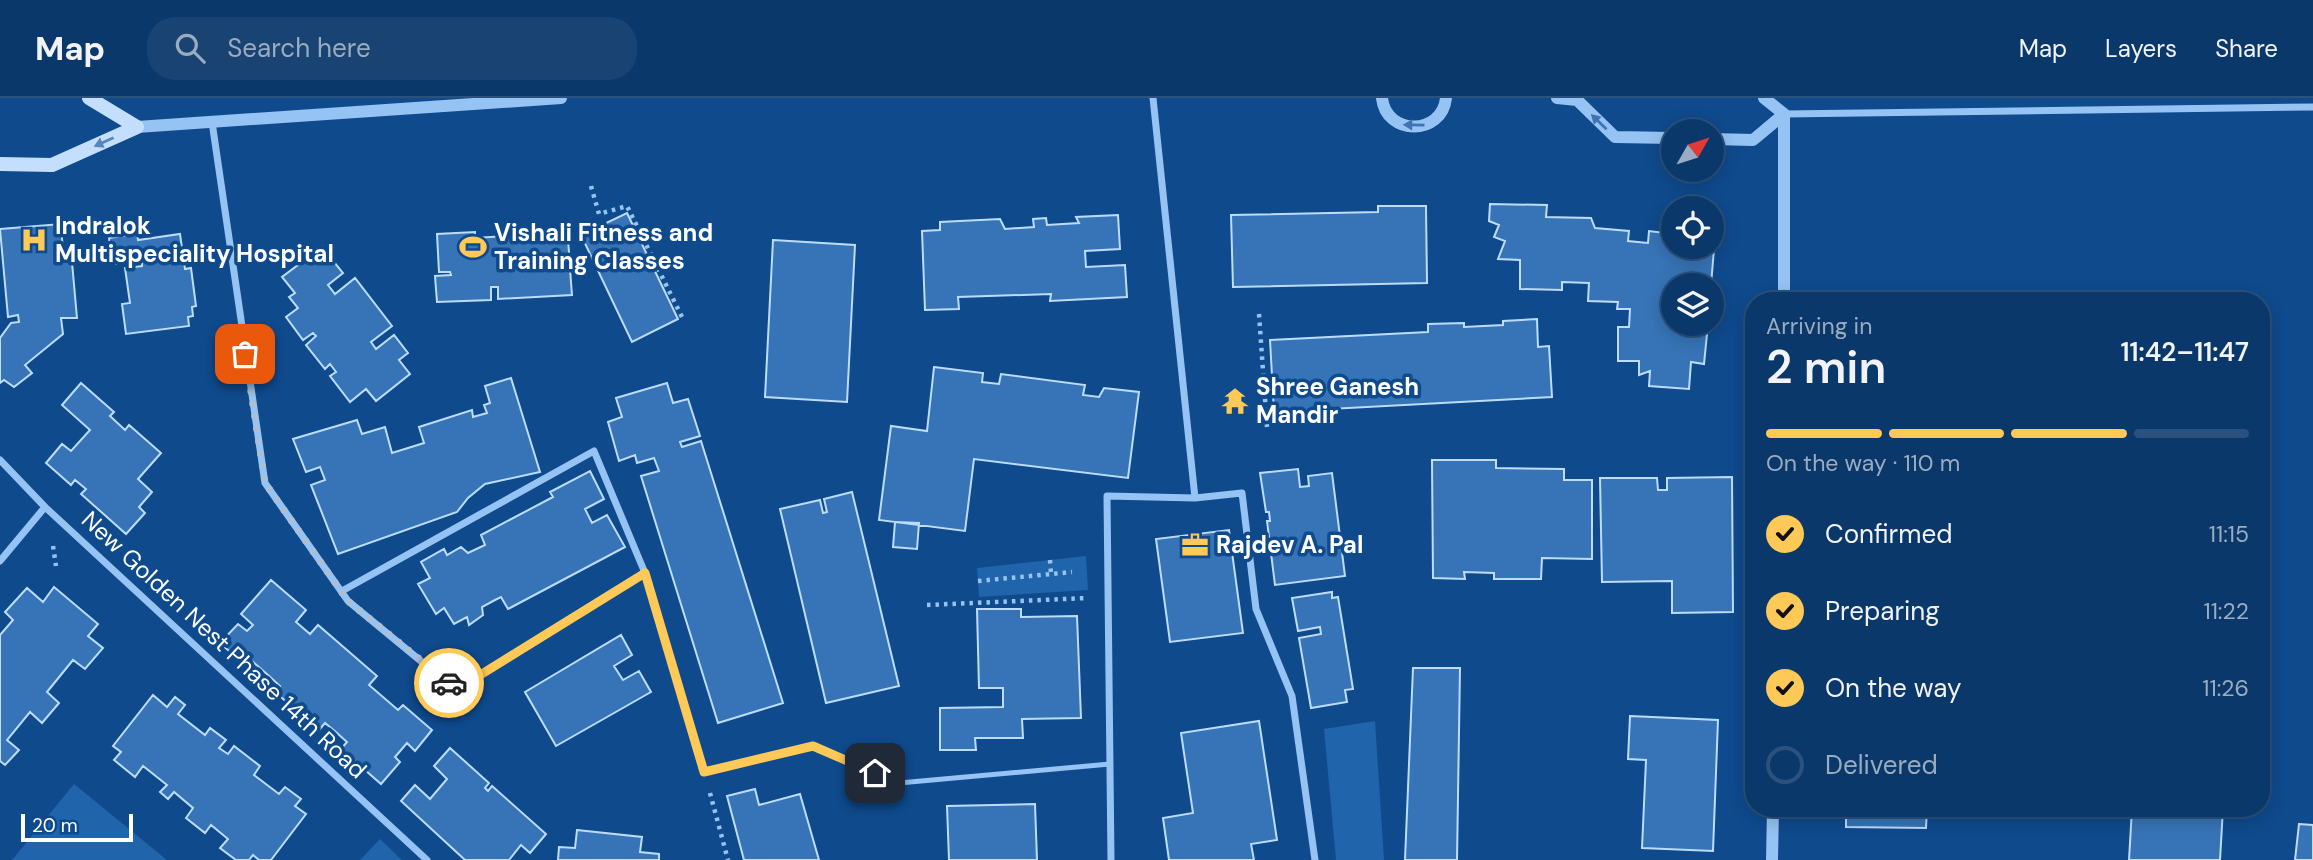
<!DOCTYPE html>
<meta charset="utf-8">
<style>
body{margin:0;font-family:"DM Sans",sans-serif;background:#194372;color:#f1f3f6;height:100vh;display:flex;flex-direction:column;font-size:26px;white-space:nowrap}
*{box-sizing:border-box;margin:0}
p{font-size:23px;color:#9aacc1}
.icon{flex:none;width:38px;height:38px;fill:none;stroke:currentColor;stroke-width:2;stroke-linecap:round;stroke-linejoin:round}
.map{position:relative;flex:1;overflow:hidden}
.side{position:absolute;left:1745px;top:194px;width:525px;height:525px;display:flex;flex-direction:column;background:#0b386a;border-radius:28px;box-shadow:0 4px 18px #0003,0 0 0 2px #2b527e}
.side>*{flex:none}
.needle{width:46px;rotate:51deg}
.controls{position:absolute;left:1661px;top:21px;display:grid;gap:14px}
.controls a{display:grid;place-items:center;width:63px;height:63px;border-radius:50%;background:#0b386a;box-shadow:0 4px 18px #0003,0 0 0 2px #2b527e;font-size:35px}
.scale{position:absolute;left:21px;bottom:18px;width:112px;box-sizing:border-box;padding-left:7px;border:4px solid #fff;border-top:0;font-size:19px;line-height:24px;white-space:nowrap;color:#fff;-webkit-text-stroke:5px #0f4a8d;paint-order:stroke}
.pin{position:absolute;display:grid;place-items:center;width:60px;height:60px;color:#fff;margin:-30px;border-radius:14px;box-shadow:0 4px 10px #0006}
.courier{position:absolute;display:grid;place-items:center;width:70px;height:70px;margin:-35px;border:5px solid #ffc957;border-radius:50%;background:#fff;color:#222;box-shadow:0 2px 9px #0007}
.head em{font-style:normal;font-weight:600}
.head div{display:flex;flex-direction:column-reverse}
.head{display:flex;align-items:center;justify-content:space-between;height:119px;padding:0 21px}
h1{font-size:46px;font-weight:600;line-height:52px}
.bar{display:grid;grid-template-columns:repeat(4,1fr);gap:10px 7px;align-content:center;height:84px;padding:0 21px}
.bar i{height:9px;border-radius:5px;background:#2b527e}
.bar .selected{background:#ffc957}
.bar p{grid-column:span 4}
ol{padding:0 21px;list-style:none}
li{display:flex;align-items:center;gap:21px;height:77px}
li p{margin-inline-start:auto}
li .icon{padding:7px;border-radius:50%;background:#ffc957;color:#111;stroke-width:4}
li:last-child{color:#9aacc1}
li i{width:38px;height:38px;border:4px solid #2b527e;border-radius:50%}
header{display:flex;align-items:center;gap:42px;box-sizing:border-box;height:98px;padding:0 35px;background:#0b386a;border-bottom:2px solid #2b527e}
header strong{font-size:33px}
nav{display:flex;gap:38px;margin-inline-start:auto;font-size:24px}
.search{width:490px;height:63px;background:#194372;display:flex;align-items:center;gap:18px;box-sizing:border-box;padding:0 24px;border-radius:28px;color:#9aacc1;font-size:26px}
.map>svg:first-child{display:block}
</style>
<header>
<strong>Map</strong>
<div class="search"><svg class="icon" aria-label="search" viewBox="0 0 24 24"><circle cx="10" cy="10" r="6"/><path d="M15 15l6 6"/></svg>Search here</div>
<nav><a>Map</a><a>Layers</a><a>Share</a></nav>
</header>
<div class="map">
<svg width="2313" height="762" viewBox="0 0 2313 762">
<rect width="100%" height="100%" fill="#0f4a8d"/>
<!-- green -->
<path fill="#2064ac" d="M1086,458l2,34 -109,7 -2,-29z
M1375,623l9,139h-48l-12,-131z
M74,686l93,76h-155z
M380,741l22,21h-42z"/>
<!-- building -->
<path fill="#3774b7" stroke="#bcdcfe" stroke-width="2" d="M1490,106l57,1 -1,12 45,1 4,10 34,3 -1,10 20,2 1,-12 24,3v13h39v-10h3l-4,48h-38v39h35l-4,40 -13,-2 -2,27 -40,-3 1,-15 -11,4v-14h-21v-34h11l1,-18h-13l1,-7 -30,-1 1,-18 -27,-1v8l-42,-1v-29l-22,-1 7,-18 -11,-4 5,-12 -10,-4z
M1378,108h48l1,77 -194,4 -2,-72 147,-3z
M627,115l51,106 -46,23 -51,-107z
M1118,117l2,34 -35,2 1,16 39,-2 2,32 -77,4 1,-7 -93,3 1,12 -34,1 -3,-79 18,-1v-8l60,-3 5,10 29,-2 -1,-8 13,-1 1,7 32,-2 -3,-6z
M61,126l2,28 8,-1 6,67h-16l2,16 -38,31 7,8 -18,14 -10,-7 -4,3v-45l11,-15 8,-1 -1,-7 -10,2 -8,-88z
M535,130h18v4h8v7h7l2,27h-16v4l16,-1 2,26 -74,4v-12h-7v13l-54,2 -2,-26 16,-1 -1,-3h-11l-2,-38 38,-2v6l61,-4z
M137,136l1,6 42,-6 5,35 6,-1 5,38 -4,1 1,9 -5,1 1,9 -63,8 -4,-30 8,-1 -5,-35 17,-2v-6l-30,4 -3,-26z
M773,142l82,5 -8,157 -82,-5z
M322,149l21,26 -15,12 7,9 20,-16 37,48 -21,16 5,7 18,-14 14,18 -9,7 11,14 -34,27 -10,-12 -16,13 -20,-26 6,-4 -6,-8 -5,5 -19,-24 10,-9 -3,-3 -10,7 -17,-23 12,-9 -9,-11 6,-4 -13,-16z
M1537,221l1,28 11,-1 3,51 -278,15 -4,-72 158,-8v-8l36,-1v4l39,-2v-4z
M934,269l49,6 -1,9 17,2 2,-10 84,11 -2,10 16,2 5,-9 35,4 -11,86 -154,-19 -9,72 -86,-11 12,-94 36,5z
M511,280l29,94 -55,12 -17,14 -11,14 -119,42 -27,-69 14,-5 -5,-13 -14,5 -13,-33 64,-19 5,14 23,-7 7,26 32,-10 -5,-16 53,-17 1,7 14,-4 -3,-8 6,-2 -5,-17z
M81,285l33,29 -4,4 15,14 4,-5 32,28 -23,26 14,13 -13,15 6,6 -19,21 -45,-40 5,-5 -11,-9 -4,5 -25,-22 16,-19 9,7 19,-21 -28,-25z
M667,285l6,20 15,-4 12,37 -20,6 2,5 19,-6 82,262 -65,20 -77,-247 18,-5 -5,-13 -17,5 -2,-8 -16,6 -11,-39 14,-5 -6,-19z
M1432,362h64v8l68,1v11h28v79l-50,-1 -1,21h-47v-6l-30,-1 1,7 -32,-1z
M1298,371l2,18 9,-1 -1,-10 24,-3 13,103 -70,9 -8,-64h3l-1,-9h-3l-6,-39z
M590,373l14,28 -19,10 7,14 15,-8 18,32 -117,62 -7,-12 -6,3 -13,7 1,8 -14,10 -2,-8 -13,7 -10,-16 -8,6 -18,-30 12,-6 -9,-16 23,-13 3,6 14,-8 7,6 17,-8 -4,-10 72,-38 -3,-5z
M1732,379l1,135 -61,1v-32l-70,1 -2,-104h57l1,12h9v-12z
M852,394l47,194 -73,17 -46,-194 40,-9 3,13 4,-1 -3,-13z
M895,424l24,1 -2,26 -24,-2z
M1229,432l14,103 -73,9 -14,-103z
M271,482l35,30 -10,12 14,12 8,-9 59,51 -8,9 29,25 5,-5 29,25 -17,21 -8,-8 -12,14 5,5 -19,22 -40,-35 6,-7 -10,-9 -12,-10 -6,7 -44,-38 5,-6 -12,-11 -15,-13 -5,6 -28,-25 18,-19 9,7 6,-6 -12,-11z
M54,489l44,37 -10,12 15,12 -18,21 -12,-9 -26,32 12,11 -17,20 -12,-11 -23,28 12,10 -14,15 -5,-4v-126l13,-15 -8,-8 22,-24 16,14z
M1332,494v6l6,-1 15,92 -8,1 2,12 -36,6 -12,-70 22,-4 -1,-7 -22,4 -6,-33z
M977,511h44v8l56,-1 4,102 -59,1 1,19h-48l1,12h-36v-42l63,-1v-19h-24z
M621,537l11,20 -18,11 9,14 16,-9 12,21 -95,54 -31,-54z
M1413,570h47l-3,192h-52z
M153,597l14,12 8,-10 10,8 -7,9 27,21 5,-7 16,12 -7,8 9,6 6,-8 26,20 -6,9 25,19 6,-7 16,12 -6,7 11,8 -35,46h-12l-6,-5 -4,5h-13l-16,-12 8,-9 -17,-14 -6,8 -19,-15 7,-10 -19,-16 -6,7 -8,-7 7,-7 -24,-19 -8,11 -21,-17 7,-8 -8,-6z
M1630,618l88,4 -5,131 -71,-3 4,-88 -18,-1z
M1259,623l18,119 -26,4 3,16h-85l-6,-42 30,-5 -12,-80z
M450,650l39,35 -4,5 3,3 4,-5 54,48 -16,19 -9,-8 -12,15h-44l-64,-59 14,-16 15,14 17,-20 -13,-13z
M755,691l4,16 41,-11 19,66h-75l-17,-64z
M1035,706l2,56h-88l-2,-54z
M1846,710h81l-1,20 -80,-1z
M2132,710h91l-3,52h-91z
M2299,726l14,1v35h-18z
M577,732l65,7 -2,15 19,2v6h-101l1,-13 16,1z"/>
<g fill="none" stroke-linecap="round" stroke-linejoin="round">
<!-- path -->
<path stroke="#95c3f3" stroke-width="4.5" stroke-dasharray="3.5 5" stroke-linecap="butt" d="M591,88l8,28 28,-8 55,111
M1259,216l8,113
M53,448l3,20
M1050,462l1,14
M978,483l94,-9
M927,507l160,-7
M710,695l18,67"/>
<!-- service -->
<path stroke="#95c3f3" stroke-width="5" d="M691,630l13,44 109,-26 86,37 211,-19"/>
<!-- minor -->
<path stroke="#95c3f3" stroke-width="7" d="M1784,16l529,-7
M212,24l53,361 83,118 108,89 189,-117
M0,362l45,47
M1195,400l47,-5 14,116 36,87 23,164
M0,463l45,-54 382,353
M342,493l252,-140 51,122 46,155
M1111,762l-4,-364 88,2 -42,-400"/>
<!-- tertiary -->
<path stroke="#95c3f3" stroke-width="12" d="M1382,0c4,38 60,38 64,0
M1557,0l20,2
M1764,0l20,16
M1577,2l38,37 58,1
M1784,16v187
M137,29l424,-29
M1712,41l41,1 31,-26
M1772,762l1,-52"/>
<!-- secondary -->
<path stroke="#c4dffd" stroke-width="14" d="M0,66l52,1 85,-38 -48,-29"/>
</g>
<!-- one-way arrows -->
<defs><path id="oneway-solid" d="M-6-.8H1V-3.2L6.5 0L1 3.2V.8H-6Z" transform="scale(1.75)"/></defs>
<g fill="#3e74b1">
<use href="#oneway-solid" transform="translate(1599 24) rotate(-136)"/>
<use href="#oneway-solid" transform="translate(1414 27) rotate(-179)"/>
</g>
<use fill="#5786ba" href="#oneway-solid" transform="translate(104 44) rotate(156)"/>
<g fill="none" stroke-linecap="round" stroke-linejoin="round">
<!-- done -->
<path stroke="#abc0d7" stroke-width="7" stroke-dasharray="0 12.6" d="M245,256l20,129 83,118 101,82"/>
<!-- route -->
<path stroke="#ffc957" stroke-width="9" d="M449,585l7,7 189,-117 59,199 109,-26 62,27"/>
</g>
<!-- icons -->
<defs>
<symbol id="hospital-bare" viewBox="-9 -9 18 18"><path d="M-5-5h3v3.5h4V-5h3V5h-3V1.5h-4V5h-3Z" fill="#ffc957" stroke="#0f4a8d" stroke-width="2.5" paint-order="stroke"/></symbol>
<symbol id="stadium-bare" viewBox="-9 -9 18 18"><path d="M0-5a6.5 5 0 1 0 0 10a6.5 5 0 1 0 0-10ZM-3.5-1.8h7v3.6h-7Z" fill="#ffc957" stroke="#0f4a8d" stroke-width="2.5" paint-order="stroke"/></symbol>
<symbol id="temple-bare" viewBox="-9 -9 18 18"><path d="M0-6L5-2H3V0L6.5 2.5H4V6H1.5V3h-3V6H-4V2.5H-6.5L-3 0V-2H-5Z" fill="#ffc957" stroke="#0f4a8d" stroke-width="2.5" paint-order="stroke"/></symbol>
<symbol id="office-bare" viewBox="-9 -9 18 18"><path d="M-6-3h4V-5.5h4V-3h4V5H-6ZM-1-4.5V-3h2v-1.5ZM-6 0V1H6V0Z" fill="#ffc957" stroke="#0f4a8d" stroke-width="2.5" paint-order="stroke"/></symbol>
</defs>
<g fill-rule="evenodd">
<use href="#hospital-bare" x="15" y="123" width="38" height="38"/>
<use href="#stadium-bare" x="454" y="130" width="38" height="38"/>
<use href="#temple-bare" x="1216" y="284" width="38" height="38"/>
<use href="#office-bare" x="1176" y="428" width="38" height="38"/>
</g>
<g text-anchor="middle" stroke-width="7" stroke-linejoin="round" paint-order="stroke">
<!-- poi labels -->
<g font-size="24" font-weight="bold" fill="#fff" stroke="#0f4a8d" text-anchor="start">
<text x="55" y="136">Indralok<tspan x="55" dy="28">Multispeciality Hospital</tspan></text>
<text x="494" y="143">Vishali Fitness and<tspan x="494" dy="28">Training Classes</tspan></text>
<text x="1256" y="297">Shree Ganesh<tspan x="1256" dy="28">Mandir</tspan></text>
<text x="1216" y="455">Rajdev A. Pal</text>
</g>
<!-- street labels -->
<g font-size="24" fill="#fff" stroke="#0f4a8d">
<text transform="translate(224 547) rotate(43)" y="8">New Golden Nest Phase 14th Road</text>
</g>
</g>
</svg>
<div class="controls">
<a><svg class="needle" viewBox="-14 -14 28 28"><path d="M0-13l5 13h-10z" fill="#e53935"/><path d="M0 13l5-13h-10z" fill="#9aacc1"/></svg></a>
<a><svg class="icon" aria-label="locate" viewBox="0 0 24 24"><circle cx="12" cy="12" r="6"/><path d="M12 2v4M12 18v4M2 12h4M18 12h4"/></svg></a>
<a><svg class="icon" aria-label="layers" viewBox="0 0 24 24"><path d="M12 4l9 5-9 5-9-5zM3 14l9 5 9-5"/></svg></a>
</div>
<div class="scale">20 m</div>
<div class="pin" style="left:245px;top:256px;background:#ea580c"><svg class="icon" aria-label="bag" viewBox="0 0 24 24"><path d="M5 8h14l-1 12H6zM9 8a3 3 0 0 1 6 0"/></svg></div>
<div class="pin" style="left:875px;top:675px;background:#1f2937"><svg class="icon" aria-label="home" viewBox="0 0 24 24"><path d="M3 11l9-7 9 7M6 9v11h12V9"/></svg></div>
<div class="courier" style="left:449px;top:585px"><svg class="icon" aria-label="car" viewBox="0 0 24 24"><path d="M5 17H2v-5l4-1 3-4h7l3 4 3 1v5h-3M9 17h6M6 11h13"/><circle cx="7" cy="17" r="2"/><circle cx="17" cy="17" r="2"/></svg></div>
<section class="side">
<div class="head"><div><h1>2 min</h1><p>Arriving in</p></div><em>11:42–11:47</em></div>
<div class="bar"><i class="selected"></i><i class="selected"></i><i class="selected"></i><i></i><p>On the way · 110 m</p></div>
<ol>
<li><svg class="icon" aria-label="check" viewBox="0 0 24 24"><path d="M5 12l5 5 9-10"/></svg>Confirmed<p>11:15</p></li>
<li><svg class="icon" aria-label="check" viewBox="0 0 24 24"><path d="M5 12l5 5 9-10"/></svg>Preparing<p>11:22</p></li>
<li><svg class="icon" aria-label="check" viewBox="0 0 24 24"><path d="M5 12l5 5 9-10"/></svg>On the way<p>11:26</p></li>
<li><i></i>Delivered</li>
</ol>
</section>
</div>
